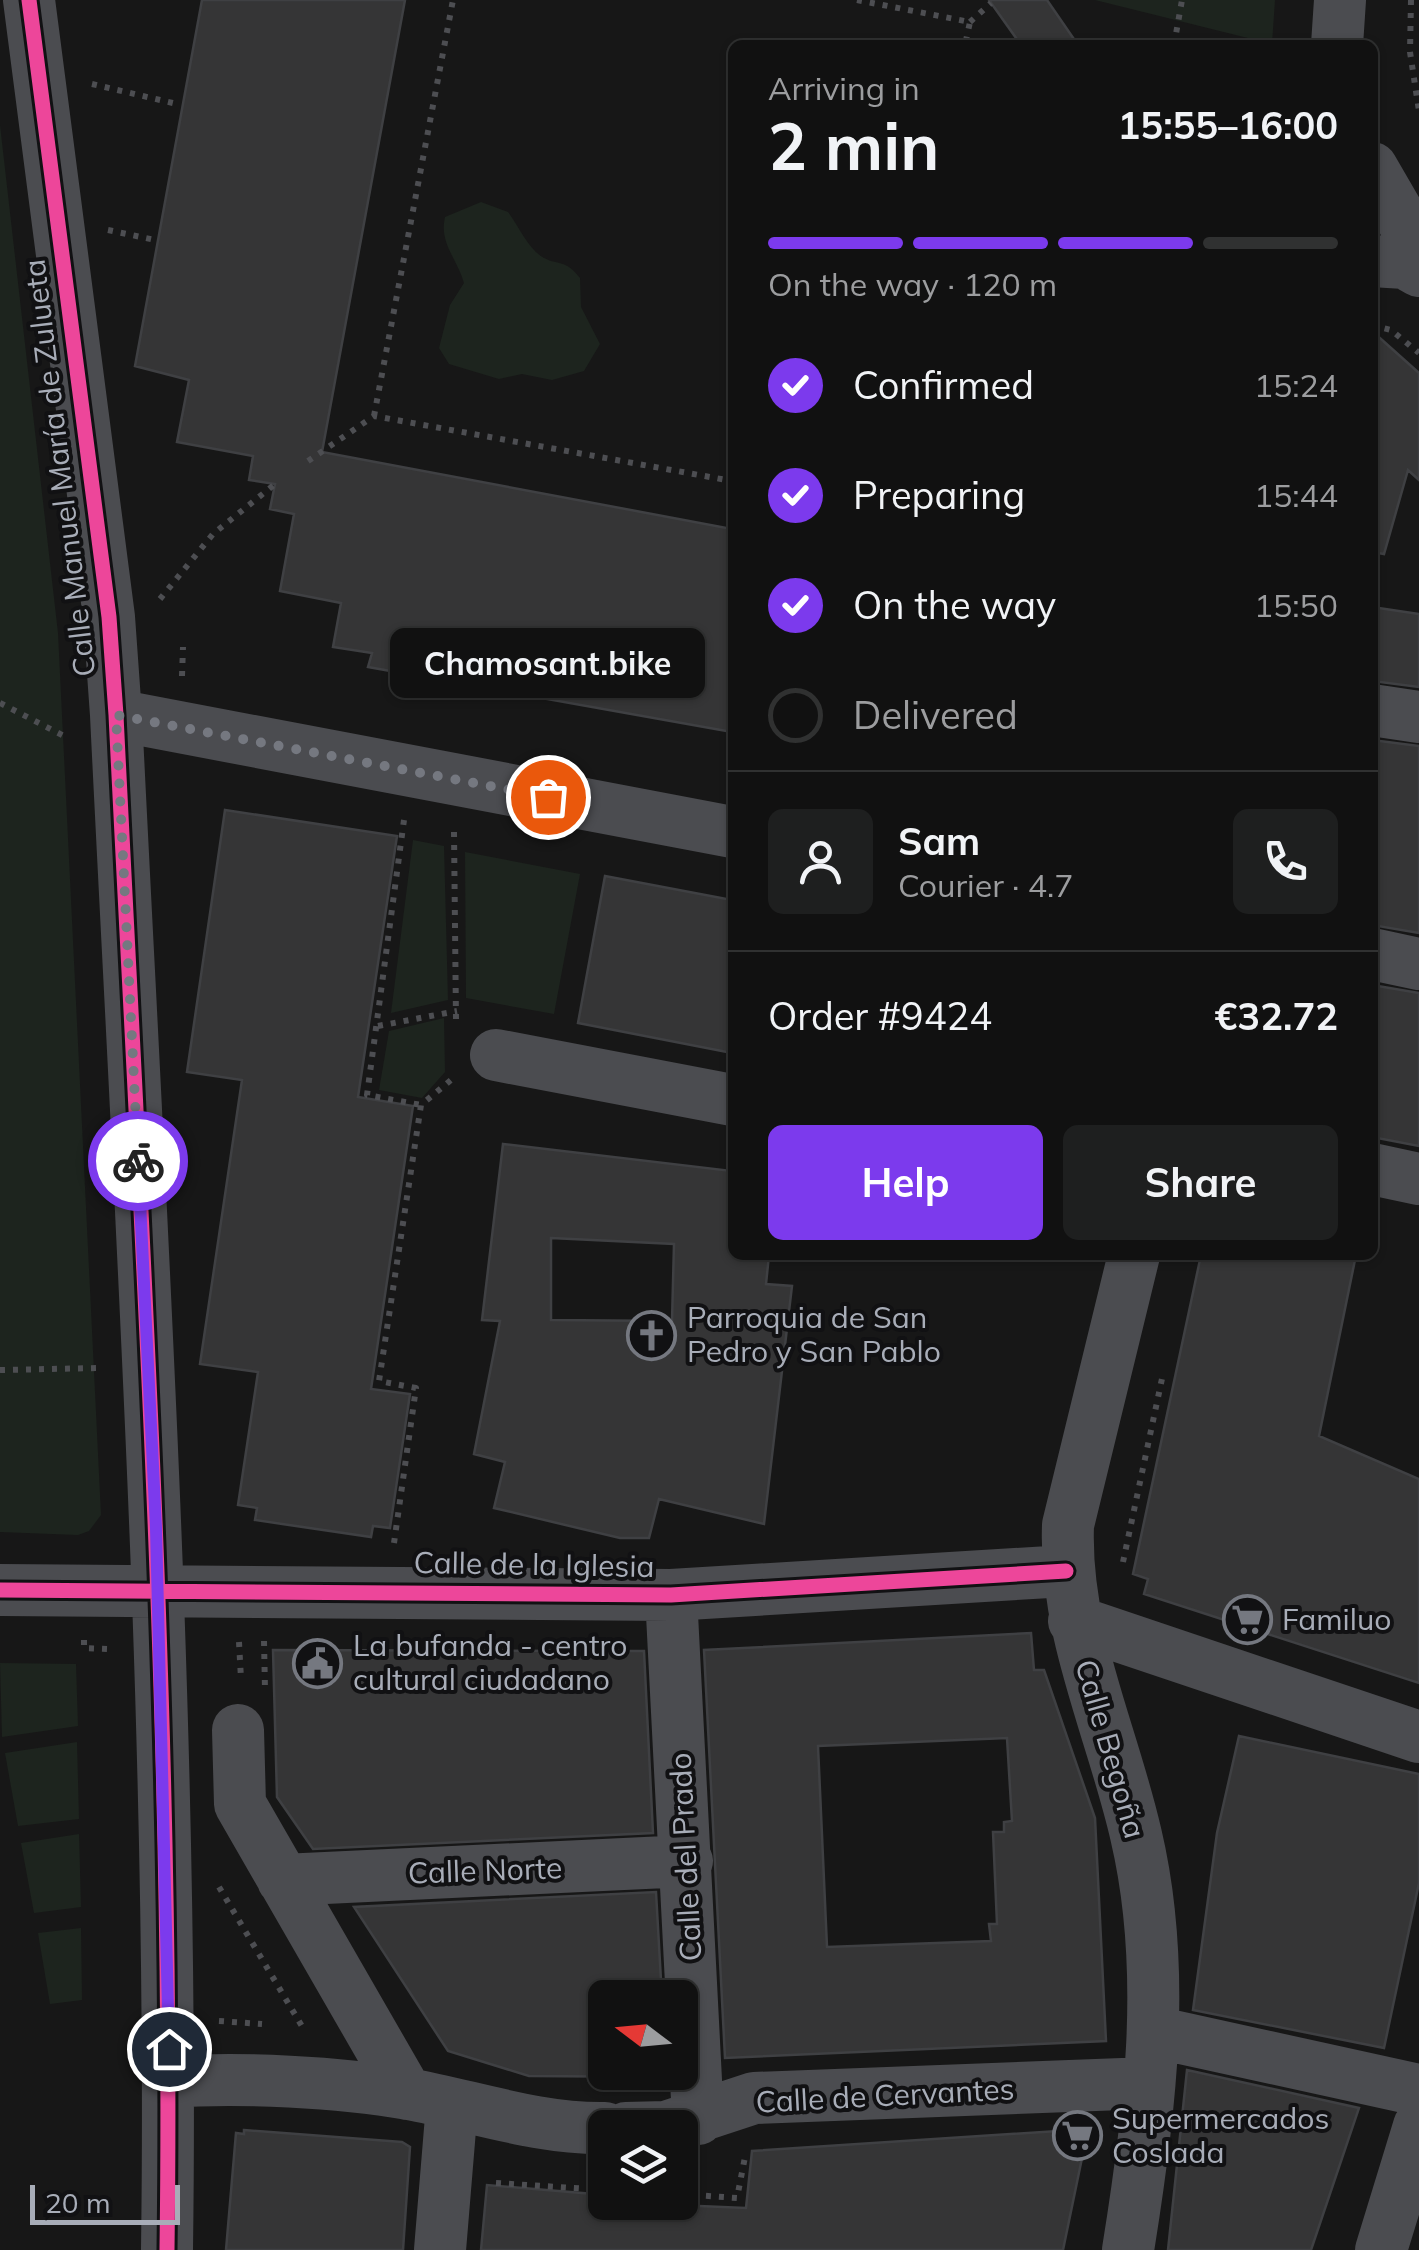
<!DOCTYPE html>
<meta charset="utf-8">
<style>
body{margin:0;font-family:Mulish,sans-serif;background:#1e1f1f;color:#f1f3f6;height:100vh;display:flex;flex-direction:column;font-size:38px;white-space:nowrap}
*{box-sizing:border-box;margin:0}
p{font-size:32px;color:#9c9d9f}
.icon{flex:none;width:55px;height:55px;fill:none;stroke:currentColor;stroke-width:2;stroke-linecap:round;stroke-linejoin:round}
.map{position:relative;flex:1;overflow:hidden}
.drawer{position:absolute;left:728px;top:40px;width:650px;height:1220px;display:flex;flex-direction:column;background:#111;border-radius:15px;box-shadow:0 2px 8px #0004,0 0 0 2px #303131}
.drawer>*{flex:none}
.needle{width:65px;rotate:286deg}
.buttons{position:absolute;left:588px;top:1980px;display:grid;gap:20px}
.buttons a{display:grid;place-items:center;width:110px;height:110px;border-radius:15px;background:#111;box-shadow:0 2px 8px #0004,0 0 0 2px #303131;font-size:50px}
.scale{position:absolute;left:30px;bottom:25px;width:150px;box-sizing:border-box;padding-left:10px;border:5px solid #a8adb8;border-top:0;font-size:28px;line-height:35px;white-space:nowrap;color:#a8adb8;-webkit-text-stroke:8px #111113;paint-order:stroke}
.pin{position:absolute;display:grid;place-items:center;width:85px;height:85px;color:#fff;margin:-42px;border:5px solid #fff;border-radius:50%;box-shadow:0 2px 10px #0007}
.courier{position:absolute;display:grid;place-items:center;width:100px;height:100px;margin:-50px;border:8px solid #7c3aed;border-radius:50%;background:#fff;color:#222;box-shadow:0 2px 12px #0007}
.bubble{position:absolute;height:70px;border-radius:15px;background:#111;box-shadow:0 2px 8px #0004,0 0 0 2px #303131;font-size:32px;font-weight:700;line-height:70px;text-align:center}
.headline em{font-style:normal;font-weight:700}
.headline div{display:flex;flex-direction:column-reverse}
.headline{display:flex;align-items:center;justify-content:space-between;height:170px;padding:0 40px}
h1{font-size:65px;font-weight:700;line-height:75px}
.bar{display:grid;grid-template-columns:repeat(4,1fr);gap:15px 10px;align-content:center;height:120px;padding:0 40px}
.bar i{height:12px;border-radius:8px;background:#303131}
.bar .active{background:#7c3aed}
.bar p{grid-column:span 4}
.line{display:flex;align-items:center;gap:25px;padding:0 40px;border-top:2px solid #303131}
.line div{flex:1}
.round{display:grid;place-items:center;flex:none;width:105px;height:105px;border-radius:15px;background:#1e1f1f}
ol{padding:0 40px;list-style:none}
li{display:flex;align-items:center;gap:30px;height:110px}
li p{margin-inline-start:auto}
li .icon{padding:10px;border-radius:50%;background:#7c3aed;color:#fff;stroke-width:4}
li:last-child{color:#9c9d9f}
li i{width:55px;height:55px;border:5px solid #303131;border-radius:50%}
.button{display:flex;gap:20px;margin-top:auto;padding:20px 40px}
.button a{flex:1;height:115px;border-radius:15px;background:#7c3aed;color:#fff;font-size:40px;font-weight:700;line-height:115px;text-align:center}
.button a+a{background:#1e1f1f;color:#f1f3f6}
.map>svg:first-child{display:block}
</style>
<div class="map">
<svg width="1419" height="2250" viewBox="0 0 1419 2250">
<rect width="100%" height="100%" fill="#171717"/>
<!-- green -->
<path fill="#1d241e" d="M1095,0h180l-3,44z
M0,125l58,508 43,882 -12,16 -11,4 -78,-3z
M481,202l27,10c12,16 20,37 36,46 16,8 21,1 36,20l1,29 19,37 -16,27 -32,9 -30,-6 -23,5 -50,-15 -10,-16 11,-43 14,-22c-7,-25 -25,-39 -19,-66z
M413,840l31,6 4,154 -57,13z
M465,852l115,22 -26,140 -88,-16z
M444,1018l1,54 -23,26 -43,-8 10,-59z
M0,1663l76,1 2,62 -76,11z
M77,1742l2,77 -61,7 -13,-73z
M79,1834l2,73 -47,6 -13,-70z
M81,1928l1,72 -32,4 -12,-71z"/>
<!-- building -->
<path fill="#353536" stroke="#3f4043" stroke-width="2.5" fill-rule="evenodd" d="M202,0h203l-83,452 410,77v203l-364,-65 4,-14 -39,-6 8,-44 -61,-12 14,-77 -24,-5 5,-25 -26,-4 4,-24 -76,-14 12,-62 -54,-14z
M989,0h58l31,45h-57z
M1372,331l47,42v107l-11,-10 -24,84 -12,-2z
M1372,607l47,7v73l-47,-6z
M1372,740l47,6v187l-47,-8z
M225,810l172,26 -39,261 55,9 -42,283 39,5 -20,134 -17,-2 -2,11 -116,-17 2,-12 -19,-3 20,-133 -58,-8 42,-284 -55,-8z
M605,876l127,24v153l-154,-30z
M1372,985l47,8v153l-47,-9z
M503,1144l229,27v84h37l-3,29 26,2 -28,238 -105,-25 -10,39h-29l-126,-30 11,-46 -31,-8 26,-133 -18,-1zM551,1238l123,6 -2,77 -121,-1z
M1201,1255h155l-37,181 100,43v204l-275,-89 4,-15 -15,-5z
M1031,1633l3,37h10l51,148 11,223 -381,17 -21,-408zM1007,1738l5,83 -8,1v10h-11l4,92h-8l2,17 -164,6 -9,-201z
M273,1650l371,1 9,182 -340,16 -36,-52z
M1239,1736l180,38v109l-35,165 -191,-38 24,-177z
M656,1892l6,106h-57v74h61v5l-137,-1 -81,-25 -94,-144z
M1187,2070l172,38 -48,142h-143z
M1088,2129l-25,121h-582l6,-65 118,10v7l141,6 6,-57z
M244,2130l158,12 8,5 -7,103h-177l10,-117 8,1z"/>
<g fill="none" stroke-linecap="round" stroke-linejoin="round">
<!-- path -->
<path stroke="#4d4e52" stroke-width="6" stroke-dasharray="5 8" stroke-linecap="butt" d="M857,0l113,22 -5,23
M1411,0l-1,52 9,59
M970,22l21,-19
M1174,45l8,-45
M92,84l85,20
M108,230l47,10
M1372,325l19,5 28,23
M374,416l79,-416
M308,461l66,-45 358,65
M160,599l53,-65 62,-50
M182,676l1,-29
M0,703l66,34
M404,820l-37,275 54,10
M454,832l2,188
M378,1026l79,-15
M0,1370l100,-2
M394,1543l22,-155 -37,-7 42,-276 30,-25
M1123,1562l40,-188
M84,1640v8l24,1
M264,1641l1,48
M239,1642l2,37
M219,1887l84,141 -4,-1
M219,2021l43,3
M496,2183l109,7
M680,2194l57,4 8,-41"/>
<!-- minor -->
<path stroke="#4b4c50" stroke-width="52" d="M29,0l80,617 7,98c25,511 58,1023 51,1535
M1337,45l3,-45
M1372,168l47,81
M1372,261l33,2 14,8
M1372,710l47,7
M116,715l616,117
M1372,954l47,10
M496,1055l236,45
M1372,1169l47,10
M0,1590l671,5 395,-24
M671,1595l27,524
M1074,1621l345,116
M238,1730l2,74 167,290
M283,1880l404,-19
M1154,2032l265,58
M170,2082c69,-5 170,0 238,12 66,12 129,35 197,34
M626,2128l40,-1 88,-29 395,-15
M440,2250l12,-145
M1128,2250c22,-136 40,-279 8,-415 -24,-105 -72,-201 -68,-310l66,-270
M1381,2250l38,-124"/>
<defs>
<path id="cycleway" d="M29,0l80,617 7,98c25,511 58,1023 51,1535
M0,1590l671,5 395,-24"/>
</defs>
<!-- cycleway casing -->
<use href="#cycleway" stroke="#111113" stroke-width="21"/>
<!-- cycleway -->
<use href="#cycleway" stroke="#ed469a" stroke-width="15"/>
</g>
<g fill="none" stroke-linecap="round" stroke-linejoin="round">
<!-- done -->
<path stroke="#757880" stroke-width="10" stroke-dasharray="0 18" d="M138,1161l-22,-446 432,82"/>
<!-- route -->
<path stroke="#7c3aed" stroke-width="12" d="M138,1161l18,367 13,521"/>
</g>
<!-- icons -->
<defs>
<symbol id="church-ring" viewBox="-11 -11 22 22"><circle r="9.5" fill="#111113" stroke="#757880" stroke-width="1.5"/><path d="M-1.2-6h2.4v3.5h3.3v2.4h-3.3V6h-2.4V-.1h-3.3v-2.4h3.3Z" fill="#757880"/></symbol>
<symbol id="supermarket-ring" viewBox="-11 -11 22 22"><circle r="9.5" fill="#111113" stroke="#757880" stroke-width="1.5"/><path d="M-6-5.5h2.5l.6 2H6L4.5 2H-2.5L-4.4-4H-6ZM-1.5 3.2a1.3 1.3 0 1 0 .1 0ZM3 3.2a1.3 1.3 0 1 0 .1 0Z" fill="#757880"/></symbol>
<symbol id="civic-ring" viewBox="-11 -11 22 22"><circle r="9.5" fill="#111113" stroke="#757880" stroke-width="1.5"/><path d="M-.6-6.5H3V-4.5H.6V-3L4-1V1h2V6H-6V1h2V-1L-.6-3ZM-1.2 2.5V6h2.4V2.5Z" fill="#757880"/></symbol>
</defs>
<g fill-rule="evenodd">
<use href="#church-ring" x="624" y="1308" width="55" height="55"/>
<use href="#supermarket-ring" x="1220" y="1592" width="55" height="55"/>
<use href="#civic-ring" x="290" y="1636" width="55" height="55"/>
<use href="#supermarket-ring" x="1050" y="2108" width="55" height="55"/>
</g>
<g text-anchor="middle" stroke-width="8" stroke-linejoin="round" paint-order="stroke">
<!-- street labels -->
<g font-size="30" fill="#a8adb8" stroke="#111113">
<text transform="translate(60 468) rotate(-97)" y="10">Calle Manuel María de Zulueta</text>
<text transform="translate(534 1565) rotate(1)" y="10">Calle de la Iglesia</text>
<text transform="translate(1110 1749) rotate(74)" y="10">Calle Begoña</text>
<text transform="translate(686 1857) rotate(-93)" y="10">Calle del Prado</text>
<text transform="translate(485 1871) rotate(-2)" y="10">Calle Norte</text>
<text transform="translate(885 2096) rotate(-3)" y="10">Calle de Cervantes</text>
</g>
<!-- poi labels -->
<g font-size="30" fill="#a8adb8" stroke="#111113" text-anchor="start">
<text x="687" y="1328">Parroquia de San<tspan x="687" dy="34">Pedro y San Pablo</tspan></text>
<text x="1282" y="1630">Familuo</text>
<text x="353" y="1656">La bufanda - centro<tspan x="353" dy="34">cultural ciudadano</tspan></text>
<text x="1112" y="2129">Supermercados<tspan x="1112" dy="34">Coslada</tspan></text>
</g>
</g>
</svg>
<div class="buttons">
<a><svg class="needle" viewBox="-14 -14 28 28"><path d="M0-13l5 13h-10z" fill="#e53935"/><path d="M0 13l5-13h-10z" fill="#9c9d9f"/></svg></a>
<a><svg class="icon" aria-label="layers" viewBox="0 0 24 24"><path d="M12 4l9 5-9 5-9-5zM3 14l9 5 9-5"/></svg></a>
</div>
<div class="scale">20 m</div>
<div class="pin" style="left:548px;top:797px;background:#ea580c"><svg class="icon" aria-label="bag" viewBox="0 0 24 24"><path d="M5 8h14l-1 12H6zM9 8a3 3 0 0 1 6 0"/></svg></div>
<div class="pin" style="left:169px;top:2049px;background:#1f2937"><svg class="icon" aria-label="home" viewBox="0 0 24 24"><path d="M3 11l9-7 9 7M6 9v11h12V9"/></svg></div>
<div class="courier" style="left:138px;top:1161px"><svg class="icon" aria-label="bike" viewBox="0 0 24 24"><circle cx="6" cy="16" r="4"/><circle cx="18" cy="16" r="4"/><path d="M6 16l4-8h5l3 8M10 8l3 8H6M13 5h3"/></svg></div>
<div class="bubble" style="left:390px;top:628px;width:315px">Chamosant.bike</div>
<section class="drawer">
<div class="headline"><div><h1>2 min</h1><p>Arriving in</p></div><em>15:55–16:00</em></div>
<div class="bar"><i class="active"></i><i class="active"></i><i class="active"></i><i></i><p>On the way · 120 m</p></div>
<ol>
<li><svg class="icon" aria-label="check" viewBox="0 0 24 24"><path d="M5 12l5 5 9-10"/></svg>Confirmed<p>15:24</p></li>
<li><svg class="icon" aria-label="check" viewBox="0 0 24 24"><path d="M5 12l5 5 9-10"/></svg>Preparing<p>15:44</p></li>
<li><svg class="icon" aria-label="check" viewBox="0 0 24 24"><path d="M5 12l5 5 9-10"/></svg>On the way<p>15:50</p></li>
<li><i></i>Delivered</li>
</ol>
<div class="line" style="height:180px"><a class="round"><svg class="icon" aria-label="person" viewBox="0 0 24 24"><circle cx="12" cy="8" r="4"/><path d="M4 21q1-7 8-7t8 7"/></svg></a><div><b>Sam</b><p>Courier · 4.7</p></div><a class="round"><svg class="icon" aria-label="phone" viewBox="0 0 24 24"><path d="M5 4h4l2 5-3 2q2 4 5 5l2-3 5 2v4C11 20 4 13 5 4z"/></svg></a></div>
<div class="line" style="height:130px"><div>Order #9424</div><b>€32.72</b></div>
<div class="button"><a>Help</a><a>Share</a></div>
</section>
</div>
